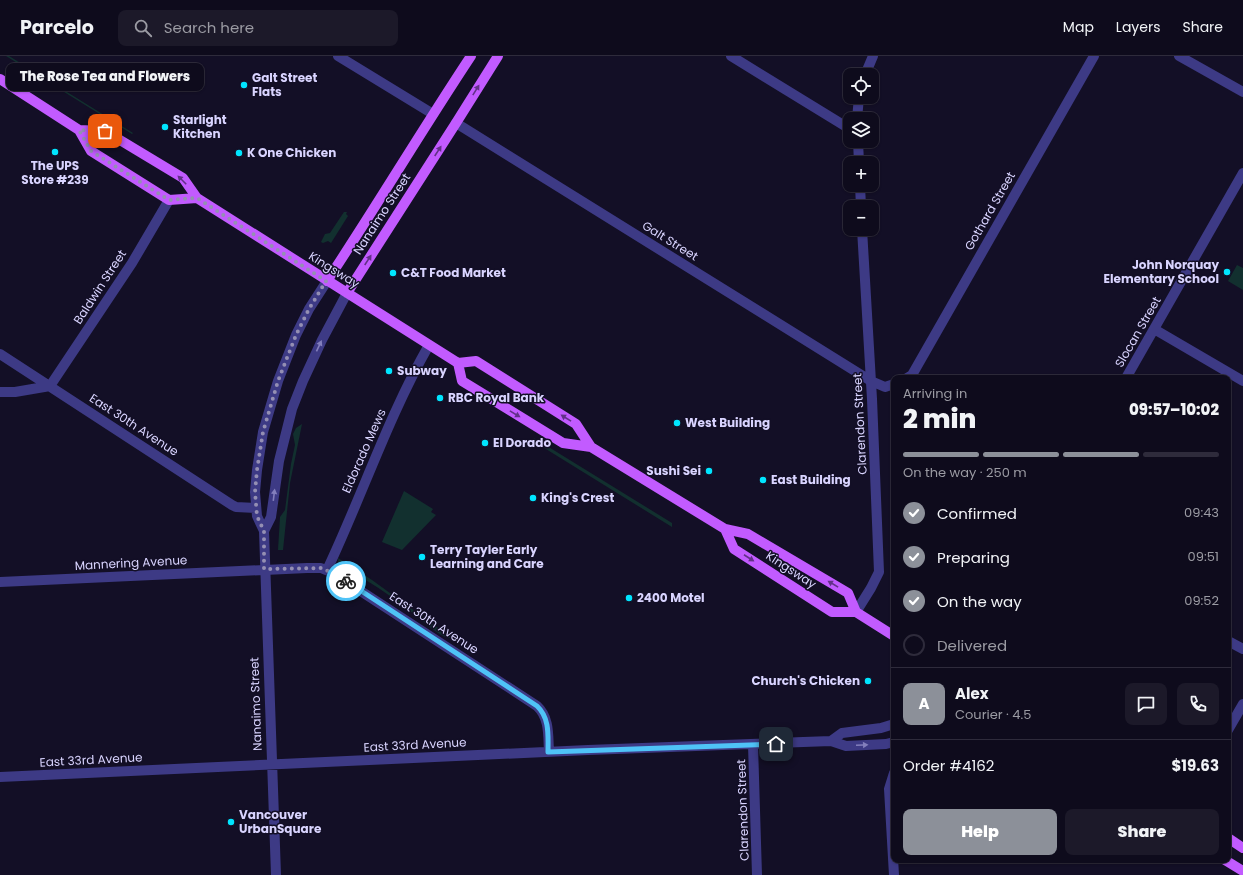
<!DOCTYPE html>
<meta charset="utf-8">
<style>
body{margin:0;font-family:Poppins,sans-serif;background:#1c1929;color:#f1f3f6;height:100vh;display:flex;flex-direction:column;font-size:15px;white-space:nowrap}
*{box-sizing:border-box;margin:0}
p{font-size:13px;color:#9b9ba3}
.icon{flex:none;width:22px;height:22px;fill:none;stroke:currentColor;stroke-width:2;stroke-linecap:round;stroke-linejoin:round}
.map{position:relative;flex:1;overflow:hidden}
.side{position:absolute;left:891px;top:319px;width:340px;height:488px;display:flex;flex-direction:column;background:#0e0b1c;border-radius:8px;box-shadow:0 1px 3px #0004,0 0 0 1px #2e2b3b}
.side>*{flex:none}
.fabs{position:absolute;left:843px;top:12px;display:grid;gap:8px}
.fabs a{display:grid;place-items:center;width:36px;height:36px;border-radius:8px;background:#0e0b1c;box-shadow:0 1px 3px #0004,0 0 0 1px #2e2b3b;font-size:20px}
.pin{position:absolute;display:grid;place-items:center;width:34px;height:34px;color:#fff;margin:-17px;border-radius:8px;box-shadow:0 2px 6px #0006}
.courier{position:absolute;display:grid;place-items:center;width:40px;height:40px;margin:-20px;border:3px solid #4fc3f7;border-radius:50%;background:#fff;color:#222;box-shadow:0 1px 5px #0007}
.bubble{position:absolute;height:28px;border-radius:8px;background:#0e0b1c;box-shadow:0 1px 3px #0004,0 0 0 1px #2e2b3b;font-size:13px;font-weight:800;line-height:28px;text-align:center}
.summary em{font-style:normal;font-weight:800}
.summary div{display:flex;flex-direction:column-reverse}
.summary{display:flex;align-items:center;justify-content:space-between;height:68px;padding:0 12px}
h1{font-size:26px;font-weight:800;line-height:30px}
.bar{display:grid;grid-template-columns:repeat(4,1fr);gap:6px 4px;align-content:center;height:48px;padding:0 12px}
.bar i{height:5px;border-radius:3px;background:#2e2b3b}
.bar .current{background:#8c9099}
.bar p{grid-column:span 4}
.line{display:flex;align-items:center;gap:10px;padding:0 12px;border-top:1px solid #2e2b3b}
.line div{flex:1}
.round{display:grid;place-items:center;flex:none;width:42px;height:42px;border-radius:8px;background:#1c1929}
ol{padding:0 12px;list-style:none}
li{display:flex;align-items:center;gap:12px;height:44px}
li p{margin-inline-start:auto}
li .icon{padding:4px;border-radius:50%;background:#8c9099;color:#fff;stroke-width:4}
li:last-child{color:#9b9ba3}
li i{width:22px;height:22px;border:2px solid #2e2b3b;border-radius:50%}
.button{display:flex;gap:8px;margin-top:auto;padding:8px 12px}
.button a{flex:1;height:46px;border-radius:8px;background:#8c9099;color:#fff;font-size:16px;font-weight:800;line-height:46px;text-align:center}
.button a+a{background:#1c1929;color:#f1f3f6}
header{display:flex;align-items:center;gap:24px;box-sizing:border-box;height:56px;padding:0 20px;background:#0e0b1c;border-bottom:1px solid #2e2b3b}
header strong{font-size:19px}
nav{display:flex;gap:22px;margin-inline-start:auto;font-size:14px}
.search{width:280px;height:36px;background:#1c1929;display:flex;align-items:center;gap:10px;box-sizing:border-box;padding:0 14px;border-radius:8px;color:#9b9ba3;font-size:15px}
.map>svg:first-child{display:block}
</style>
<header>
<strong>Parcelo</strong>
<div class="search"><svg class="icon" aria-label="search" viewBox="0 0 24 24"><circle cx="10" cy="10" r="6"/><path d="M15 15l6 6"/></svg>Search here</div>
<nav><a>Map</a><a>Layers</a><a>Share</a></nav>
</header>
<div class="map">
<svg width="1243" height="819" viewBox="0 0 1243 819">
<rect width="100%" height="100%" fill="#130f26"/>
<!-- green -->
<path fill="#12302f" d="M6,0h3l124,77 -1,1z
M344,156h3l-1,2 2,2 -17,27 -3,-2 -5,2 -2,-1 4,-8 5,-1z
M1237,209l6,3v22l-15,-9z
M302,368l-12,59 -7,67h-5l2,-33 5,-7 6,-46 4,-19 -2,-11 3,-6z
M534,382l138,85v4l-139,-86z
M404,435l29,18 -2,3 5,3 -34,35 -20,-8z
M338,502l34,22 80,58c-8,2 -27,-15 -33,-20 -21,-17 -43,-33 -66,-45 -5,-3 -8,-2 -14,-5z"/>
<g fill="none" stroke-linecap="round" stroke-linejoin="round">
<!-- minor -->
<path stroke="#3d3a85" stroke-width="10" d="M338,0l95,58
M731,0l114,70h5
M1179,0l64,36
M865,19l8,-19
M857,63l2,-22
M456,67l415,258 14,6 9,-3
M858,85l1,22
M860,129l1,22
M1154,273l89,52
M0,298l232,151 4,2 20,1
M907,322l5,-3 182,-319
M1126,322l117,-205
M0,336h15l35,-6 82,-123 37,-63
M264,475l7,-14 8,-56 13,-52 11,-28 19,-41 25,-47
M327,514c35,-74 61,-153 102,-225
M0,526l307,-14h14l12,5 204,133c13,12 11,30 12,46
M856,556l15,-24 8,-16 -7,-173 -10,-170
M1228,585l15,8
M1228,674l15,-26
M831,685l11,-8 39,-5 13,-4
M753,689l4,130
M894,717l-5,16 5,86
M0,721l588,-27 243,-9 15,5 40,-2 8,-2
M276,819l-12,-344 -7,-15 -2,-24 2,-22 6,-38 15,-51 18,-46 13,-26 18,-28"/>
<!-- major -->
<path stroke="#c25bff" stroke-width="10" d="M0,23l79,51 12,21 78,49 28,-2
M79,74l26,1 78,47 14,20 261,165 18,-2 100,63 15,23
M327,225c49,-74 95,-151 144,-225
M347,237l109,-170 42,-67
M458,307l4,18 101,62 28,4 134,82 23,5 100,59 8,19
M725,473l9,20 98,63h24l38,24
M1228,782l15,10
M1225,804l18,11"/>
</g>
<!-- one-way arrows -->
<defs><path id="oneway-solid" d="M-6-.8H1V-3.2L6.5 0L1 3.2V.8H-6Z"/></defs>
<g fill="#623188">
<use href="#oneway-solid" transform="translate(476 34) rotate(-58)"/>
<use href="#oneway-solid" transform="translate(438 95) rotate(-57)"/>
<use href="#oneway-solid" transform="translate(182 124) rotate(-135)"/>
<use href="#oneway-solid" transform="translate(368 204) rotate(-57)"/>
<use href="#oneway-solid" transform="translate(515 358) rotate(31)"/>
<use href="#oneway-solid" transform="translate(566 362) rotate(-148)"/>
<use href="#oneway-solid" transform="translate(749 502) rotate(33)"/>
<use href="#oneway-solid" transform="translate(833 528) rotate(-149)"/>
</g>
<g fill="#837fbc">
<use href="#oneway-solid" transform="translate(319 290) rotate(-65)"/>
<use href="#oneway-solid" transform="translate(274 439) rotate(-83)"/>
<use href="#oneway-solid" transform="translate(862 689) rotate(-3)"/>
</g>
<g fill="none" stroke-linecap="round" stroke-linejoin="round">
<!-- done -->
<path stroke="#948fb3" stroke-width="4" stroke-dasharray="0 7.2" d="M105,75l-26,-1 12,21 78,49 28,-2 129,83 -17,28 -13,26 -18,46 -15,51 -6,38 -2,22 2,24 7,15v38l57,-1 12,5 13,8"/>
<!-- route -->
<path stroke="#4fc3f7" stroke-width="5" d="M346,525l191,125c13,12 11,30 11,46l228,-8"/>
</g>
<!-- markers -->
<g fill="#00e5ff" stroke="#130f26" stroke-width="1.5">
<circle cx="244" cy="29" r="4"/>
<circle cx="165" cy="71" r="4"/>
<circle cx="55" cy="96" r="4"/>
<circle cx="239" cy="97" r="4"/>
<circle cx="1227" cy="216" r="4"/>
<circle cx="393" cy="217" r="4"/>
<circle cx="389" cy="315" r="4"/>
<circle cx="440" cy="342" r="4"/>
<circle cx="677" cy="367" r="4"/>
<circle cx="485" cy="387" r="4"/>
<circle cx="709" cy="415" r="4"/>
<circle cx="763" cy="424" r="4"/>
<circle cx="533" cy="442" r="4"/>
<circle cx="422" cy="501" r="4"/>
<circle cx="629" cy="542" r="4"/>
<circle cx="868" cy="625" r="4"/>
<circle cx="231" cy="766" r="4"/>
</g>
<g text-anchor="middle" stroke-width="3" stroke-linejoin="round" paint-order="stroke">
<!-- poi labels -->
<g font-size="12" font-weight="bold" fill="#d9d4ff" stroke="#130f26" text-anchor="start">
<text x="252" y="26">Galt Street<tspan x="252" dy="14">Flats</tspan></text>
<text x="173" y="68">Starlight<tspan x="173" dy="14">Kitchen</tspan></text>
<text x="247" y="101">K One Chicken</text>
<text x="55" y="114" text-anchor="middle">The UPS<tspan x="55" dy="14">Store #239</tspan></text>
<text x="1219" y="213" text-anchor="end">John Norquay<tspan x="1219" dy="14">Elementary School</tspan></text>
<text x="401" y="221">C&amp;T Food Market</text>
<text x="397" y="319">Subway</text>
<text x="448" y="346">RBC Royal Bank</text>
<text x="685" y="371">West Building</text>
<text x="493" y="391">El Dorado</text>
<text x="701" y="419" text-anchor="end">Sushi Sei</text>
<text x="771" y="428">East Building</text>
<text x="541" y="446">King's Crest</text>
<text x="430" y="498">Terry Tayler Early<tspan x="430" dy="14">Learning and Care</tspan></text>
<text x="637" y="546">2400 Motel</text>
<text x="860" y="629" text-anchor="end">Church's Chicken</text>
<text x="239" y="763">Vancouver<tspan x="239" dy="14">UrbanSquare</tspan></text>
</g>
<!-- street labels -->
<g font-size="12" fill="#d9d4ff" stroke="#130f26">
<text transform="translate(990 155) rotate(-60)" y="4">Gothard Street</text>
<text transform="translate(382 158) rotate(-57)" y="4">Nanaimo Street</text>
<text transform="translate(670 185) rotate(32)" y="4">Galt Street</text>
<text transform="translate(334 214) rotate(32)" y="4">Kingsway</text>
<text transform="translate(100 231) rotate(-57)" y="4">Baldwin Street</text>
<text transform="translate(1138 276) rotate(-60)" y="4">Slocan Street</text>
<text transform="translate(860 368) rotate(-93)" y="4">Clarendon Street</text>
<text transform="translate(134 369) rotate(33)" y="4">East 30th Avenue</text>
<text transform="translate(364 395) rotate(-66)" y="4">Eldorado Mews</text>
<text transform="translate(131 507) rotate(-3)" y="4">Mannering Avenue</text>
<text transform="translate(791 514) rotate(33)" y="4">Kingsway</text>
<text transform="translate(434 567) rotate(33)" y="4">East 30th Avenue</text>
<text transform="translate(256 648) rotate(-92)" y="4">Nanaimo Street</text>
<text transform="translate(415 689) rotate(-3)" y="4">East 33rd Avenue</text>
<text transform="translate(91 704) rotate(-3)" y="4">East 33rd Avenue</text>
<text transform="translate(743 754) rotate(-92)" y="4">Clarendon Street</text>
</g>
</g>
</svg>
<div class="fabs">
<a><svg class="icon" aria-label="locate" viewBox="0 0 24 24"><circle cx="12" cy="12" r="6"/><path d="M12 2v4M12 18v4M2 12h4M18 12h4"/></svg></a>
<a><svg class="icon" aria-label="layers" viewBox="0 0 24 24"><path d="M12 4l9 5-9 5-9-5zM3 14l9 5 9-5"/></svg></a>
<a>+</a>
<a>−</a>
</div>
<div class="pin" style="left:105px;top:75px;background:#ea580c"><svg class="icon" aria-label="bag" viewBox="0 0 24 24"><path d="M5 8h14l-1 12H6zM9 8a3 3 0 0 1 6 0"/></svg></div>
<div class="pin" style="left:776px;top:688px;background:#1f2937"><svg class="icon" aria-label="home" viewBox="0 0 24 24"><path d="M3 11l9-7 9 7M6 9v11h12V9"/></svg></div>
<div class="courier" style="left:346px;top:525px"><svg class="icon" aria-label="bike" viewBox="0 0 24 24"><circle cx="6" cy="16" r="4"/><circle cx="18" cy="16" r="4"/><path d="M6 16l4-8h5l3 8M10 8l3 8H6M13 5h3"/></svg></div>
<div class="bubble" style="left:6px;top:7px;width:198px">The Rose Tea and Flowers</div>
<section class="side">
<div class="summary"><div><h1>2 min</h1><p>Arriving in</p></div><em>09:57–10:02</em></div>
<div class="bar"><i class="current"></i><i class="current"></i><i class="current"></i><i></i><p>On the way · 250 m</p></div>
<ol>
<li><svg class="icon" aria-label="check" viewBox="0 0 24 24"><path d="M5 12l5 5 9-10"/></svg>Confirmed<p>09:43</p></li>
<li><svg class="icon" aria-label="check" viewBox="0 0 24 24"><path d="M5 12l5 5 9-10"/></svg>Preparing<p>09:51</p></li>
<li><svg class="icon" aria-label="check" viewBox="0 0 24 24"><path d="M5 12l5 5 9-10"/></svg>On the way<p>09:52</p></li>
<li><i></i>Delivered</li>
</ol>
<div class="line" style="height:72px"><b class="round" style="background:#8c9099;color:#fff">A</b><div><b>Alex</b><p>Courier · 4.5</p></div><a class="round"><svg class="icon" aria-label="chat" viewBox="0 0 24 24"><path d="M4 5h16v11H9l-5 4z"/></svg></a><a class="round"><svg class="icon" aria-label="phone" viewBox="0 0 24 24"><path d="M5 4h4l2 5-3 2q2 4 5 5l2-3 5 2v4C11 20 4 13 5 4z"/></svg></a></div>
<div class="line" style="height:52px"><div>Order #4162</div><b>$19.63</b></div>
<div class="button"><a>Help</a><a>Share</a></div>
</section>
</div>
